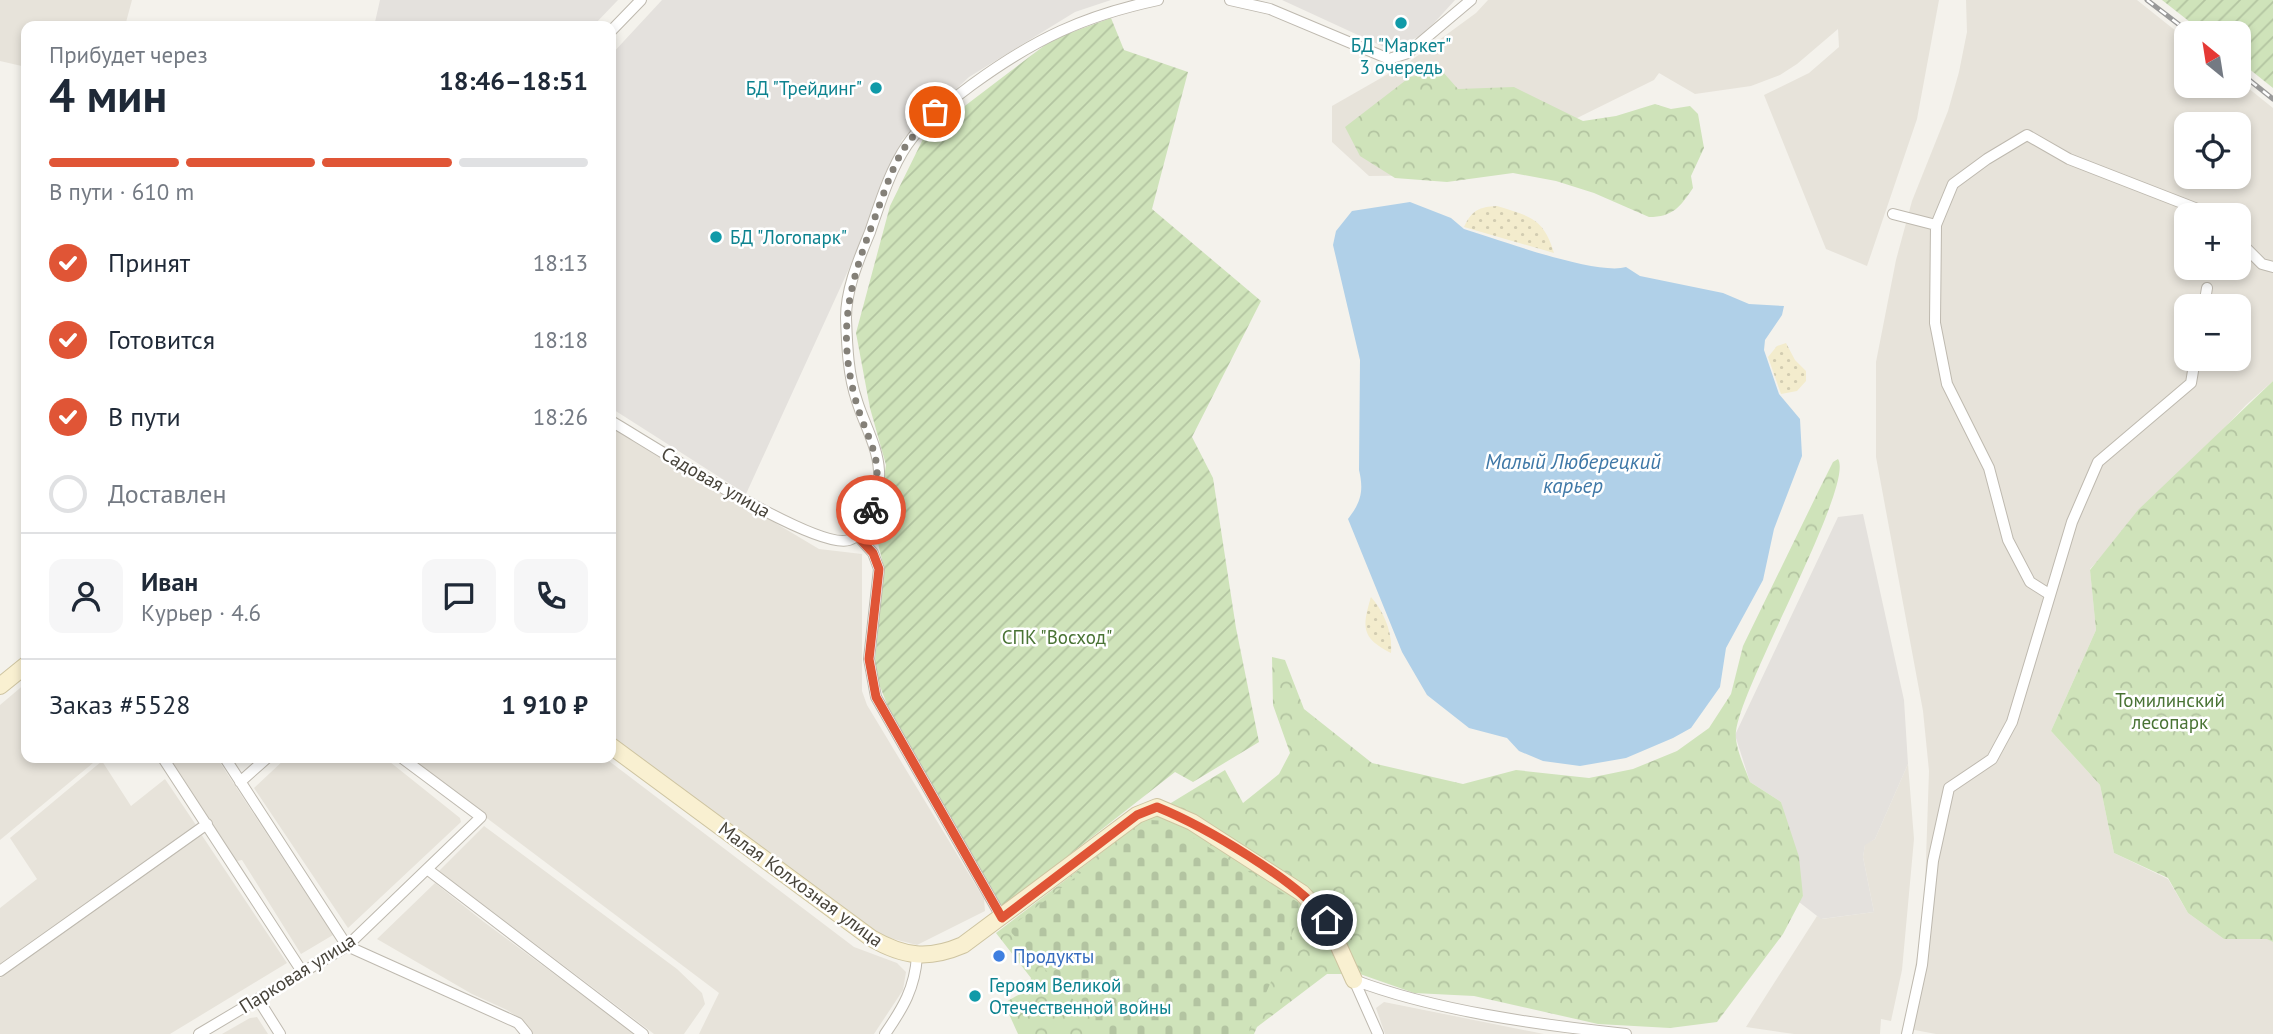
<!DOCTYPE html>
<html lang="ru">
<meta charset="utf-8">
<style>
body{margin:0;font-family:"PT Sans",sans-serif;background:#f6f6f7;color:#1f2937;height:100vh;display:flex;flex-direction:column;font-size:26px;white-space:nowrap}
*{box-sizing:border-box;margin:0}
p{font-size:23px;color:#747a83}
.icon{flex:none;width:38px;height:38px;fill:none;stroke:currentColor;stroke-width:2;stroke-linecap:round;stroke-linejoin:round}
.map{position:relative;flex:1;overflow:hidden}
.panel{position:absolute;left:21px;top:21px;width:595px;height:742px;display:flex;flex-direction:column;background:#fff;border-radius:14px;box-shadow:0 4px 10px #0003}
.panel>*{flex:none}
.needle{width:46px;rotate:330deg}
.controls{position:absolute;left:2174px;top:21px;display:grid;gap:14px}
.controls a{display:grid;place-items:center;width:77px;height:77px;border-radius:14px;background:#fff;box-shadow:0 4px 10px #0003;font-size:35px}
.pin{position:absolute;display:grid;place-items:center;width:60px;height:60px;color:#fff;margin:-30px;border:4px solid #fff;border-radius:50%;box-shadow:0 2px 7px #0007}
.courier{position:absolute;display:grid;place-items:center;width:70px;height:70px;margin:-35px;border:5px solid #e05536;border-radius:50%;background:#fff;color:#222;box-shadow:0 2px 9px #0007}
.summary em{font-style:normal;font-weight:600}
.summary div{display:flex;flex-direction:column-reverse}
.summary{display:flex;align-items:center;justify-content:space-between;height:119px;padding:0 28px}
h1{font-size:46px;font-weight:600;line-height:52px}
.bar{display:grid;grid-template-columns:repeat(4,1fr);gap:10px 7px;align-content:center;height:84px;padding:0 28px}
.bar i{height:9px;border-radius:5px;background:#e0e1e3}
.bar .selected{background:#e05536}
.bar p{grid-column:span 4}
.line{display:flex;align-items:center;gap:18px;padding:0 28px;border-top:2px solid #e0e1e3}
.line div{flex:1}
.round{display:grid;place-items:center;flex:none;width:74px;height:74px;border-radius:14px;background:#f6f6f7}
ol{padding:0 28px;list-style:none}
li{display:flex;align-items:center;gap:21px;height:77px}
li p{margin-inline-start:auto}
li .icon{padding:7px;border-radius:50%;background:#e05536;color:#fff;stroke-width:4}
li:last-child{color:#747a83}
li i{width:38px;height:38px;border:4px solid #e0e1e3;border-radius:50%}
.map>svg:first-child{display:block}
</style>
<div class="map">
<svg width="2273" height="1034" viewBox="0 0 2273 1034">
<defs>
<pattern id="forest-crowns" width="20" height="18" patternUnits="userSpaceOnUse" patternTransform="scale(1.75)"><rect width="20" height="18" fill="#cfe3ba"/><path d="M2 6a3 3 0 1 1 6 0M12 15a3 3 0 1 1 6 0" fill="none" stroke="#b3c4a1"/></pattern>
<pattern id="sand-dots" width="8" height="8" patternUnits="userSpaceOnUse" patternTransform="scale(1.75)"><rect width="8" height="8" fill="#f3eccd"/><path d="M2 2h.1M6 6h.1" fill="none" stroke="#d2ccb1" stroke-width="1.8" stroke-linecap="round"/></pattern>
<pattern id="cemetery-stones" width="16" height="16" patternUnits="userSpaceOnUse" patternTransform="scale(1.75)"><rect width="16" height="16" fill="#cfe3ba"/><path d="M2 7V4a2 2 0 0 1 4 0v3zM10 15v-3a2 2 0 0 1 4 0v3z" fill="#b3c4a1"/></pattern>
<pattern id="garden-furrows" width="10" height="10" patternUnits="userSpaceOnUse" patternTransform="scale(1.75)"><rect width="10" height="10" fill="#cfe3ba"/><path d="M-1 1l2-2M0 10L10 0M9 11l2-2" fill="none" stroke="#b3c4a1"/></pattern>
</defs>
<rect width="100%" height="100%" fill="#f4f2ec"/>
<!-- residential -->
<path fill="#e7e3da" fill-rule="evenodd" d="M0,0h132l-7,26h-99v41l-26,-6z
M1488,0h451l-22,119 -50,147 -41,-17 -62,-154 45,-22 30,-26 -1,-18 -41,35 -17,11 -29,11 -56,8 -36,-21 -5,7 -192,95 -93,1 -37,-34v-36l77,-44 67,-49z
M1966,0h171l49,39v47h52v-6l35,28v273l-27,24 -156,164 6,61 -45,101 49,54 14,68 54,26 20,34 36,26h44l5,3v92h-337l-32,-6 20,-110 5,-147 -6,-60 -47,-254v-95l20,-102 16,-59 36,-90 11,-39 8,-40zM2186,124h52v53h-52zM2186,215h52v53h-52zM2186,306h52v53h-52z
M611,425l208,124 43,5v137l5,14 117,194 1,12 -68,34 -39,-10 -267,-193z
M26,683v75h73l-99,82v-135z
M170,758h47l116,177 -32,19 -59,-94 -5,1z
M286,758h99l75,60 1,4 -113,106 -94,-140z
M407,758h198l249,189 43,16 9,9 -3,18 -29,44h-175l20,-41z
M102,761l29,45 34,-27 31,46 -196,140v-57l37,-29 -27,-41z
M1908,764l6,75 -12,131 -11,51 -10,-2 -1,15h-86l-48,-7 71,-111 5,3 52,-7 -11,-55 2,-13 10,-5z
M484,826l193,143 25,24 3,11 -21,30h-30l-215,-163z
M201,834l86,129 -117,71h-170v-56z
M435,883l49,39 151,112h-102l-15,-17 -11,-7 -35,-16 -95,-55z
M1384,1002l160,32h-159l-9,-26z
M257,1017l11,17h-46l28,-16z"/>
<!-- industrial -->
<path fill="#e4e1dd" d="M380,0h238l-25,26h-203l-15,-4z
M662,0h449l-36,12 -106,65 -67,63 -39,98 -117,256 -135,-86v-353z
M1282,0h173l-31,34 -27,13h-13z
M1863,514l41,186 4,64 -33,75 -10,6 -2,12 11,55 -53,7 -22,-17 4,-6 -22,-94 -31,-20 -15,-47 103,-218z"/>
<!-- forest -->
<path fill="url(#forest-crowns)" d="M1442,71l16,18 56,-2 69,34 33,-5 39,-12 16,5 19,-3 8,8 6,34 -13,28 2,12c-13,19 -20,29 -44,29l-55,-24 -38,-12 -43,-8 -66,9 -52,-4 -35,-22 -15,-29 65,-50z
M2273,381v561l-6,-3h-43l-36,-26 -20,-35 -54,-25 -14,-68 -49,-54 45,-101 -6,-60 48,-60z
M1838,459c17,26 -96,224 -102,272 -2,15 9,37 14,51l31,20 18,55 4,39 -20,38 -66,88 -47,6 -72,-4 -124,-28 -60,-3 -54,-19h-33l-70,53 -3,7h-236l-14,-31 23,-13 4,-12 -35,-45 152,-116 77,-47 18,33 36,-29 11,-21 -17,-48 -1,-48 13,3 19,49 68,54 91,21 53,-14 73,8 44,-9 44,-18 32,-23 22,-34 12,-48 76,-156 14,-28z"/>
<!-- sand -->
<path fill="url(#sand-dots)" d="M1497,206c32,10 47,12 57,47l-90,-26c8,-17 15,-20 33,-21z
M1786,343l9,17 11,11v10l-9,10 -16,3 -13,-37 9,-11z
M1371,597c13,15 22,36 20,56 -30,-15 -29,-26 -20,-56z"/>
<!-- cemetery -->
<path fill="url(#cemetery-stones)" d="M1150,820l16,1 138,85 -56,128h-143l-97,-105z"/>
<!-- garden -->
<path fill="url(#garden-furrows)" d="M2162,0h111v88l-35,-28v-27h-34z
M1111,18l13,32 64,22 -36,137 109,92 -69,136 21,41 23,150 23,114 -66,40 -18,-10 -171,134 -8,-4 -106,-190 -16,-41 10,-103 -9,-37 11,-66 -16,-57 -14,-75 34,-127 34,-69 129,-98z"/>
<!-- water -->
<path fill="#b0d0e8" d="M1410,202l41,16 13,11c33,10 133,47 162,38l14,9 83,17 26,11 35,2 -2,9 -17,25 -1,10 15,44 21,25 2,37 -28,73 -11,51 -37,68 -6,39 -29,41 -18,10 -47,20 -46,8 -37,-5 -24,-10 -12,-13 -38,-10 -42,-33 -25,-43 -54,-133c13,-17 16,-28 11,-49l1,-110 -27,-115 3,-14 16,-20z"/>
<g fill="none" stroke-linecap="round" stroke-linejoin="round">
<defs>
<path id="street" d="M1230,0l40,9 119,50 19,-6 63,-53
M611,31l30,-31
M1893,214l43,11 17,-41 34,-25 40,-24 42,24 144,56
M1936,225l-1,98 12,61 42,84 19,72 22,42 19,12
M2238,240l24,24 11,3
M2204,306l3,-18
M611,421c36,21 206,131 238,119 22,-8 31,-47 30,-69 -1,-24 -15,-47 -22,-70 -9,-26 -10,-56 -11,-83 0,-30 13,-59 24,-86 10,-29 20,-62 37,-87 18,-26 42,-43 66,-61 62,-45 110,-68 185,-84
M857,535l16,18 6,16 -10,90 7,38 126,221
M163,758l140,215
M225,758l122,188 171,77 9,11
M240,782l27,-24
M427,869l216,165
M0,971l207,-147
M1354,980c82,31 186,45 272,54
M1354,980l24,54
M258,999l22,35
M199,1034l148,-88 134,-129 -79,-59
M885,1034c18,-26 30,-46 32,-78
M1907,1034l15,-69 11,-104 16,-73 43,-29 20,-37 60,-200 26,-60 93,-79 4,-24"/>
<path id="secondary" d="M0,686l26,-21
M611,746l260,192c33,19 57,22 92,7l174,-130 20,-8 35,15 110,71 25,27 27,60"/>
</defs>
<!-- street casing -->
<use href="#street" stroke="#beb9af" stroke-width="12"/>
<!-- secondary casing -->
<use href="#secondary" stroke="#cec4a1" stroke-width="18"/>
<!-- street -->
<use href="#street" stroke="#fff" stroke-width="10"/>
<!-- secondary -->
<use href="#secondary" stroke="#f9f0d1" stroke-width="16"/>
<defs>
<path id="rail" d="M2147,0l43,33
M2238,71l35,28"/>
</defs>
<!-- rail casing -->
<use href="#rail" stroke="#999" stroke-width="5"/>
<!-- rail -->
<use href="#rail" stroke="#fff" stroke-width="2.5" stroke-dasharray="8" stroke-linecap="butt"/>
</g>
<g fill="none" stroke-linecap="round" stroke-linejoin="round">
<!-- done -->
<path stroke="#848078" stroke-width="7" stroke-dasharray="0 12.6" d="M871,510c16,-54 -3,-64 -16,-112 -19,-73 -4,-118 22,-186 8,-22 16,-48 30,-68 8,-11 19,-21 28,-32"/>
<!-- route -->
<path stroke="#e05536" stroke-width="9" d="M871,510l-5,17 -10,8 17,18 6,16 -10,90 7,38 126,221 135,-103 20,-8c47,19 141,74 170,113"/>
</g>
<!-- markers -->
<g fill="#0f9aa8" stroke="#fff" stroke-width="2.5">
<circle cx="1401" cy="23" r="7"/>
<circle cx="876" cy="88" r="7"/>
<circle cx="716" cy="237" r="7"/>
<circle cx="975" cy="996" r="7"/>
</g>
<circle fill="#3f7fe0" stroke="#fff" stroke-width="2.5" cx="999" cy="956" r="7"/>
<g text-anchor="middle" stroke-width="5" stroke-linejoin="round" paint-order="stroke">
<!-- culture labels -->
<g font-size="19" fill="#0d838f" stroke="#fff" text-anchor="start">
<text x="1401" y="52" text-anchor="middle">БД "Маркет"<tspan x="1401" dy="22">3 очередь</tspan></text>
<text x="862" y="95" text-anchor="end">БД "Трейдинг"</text>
<text x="730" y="244">БД "Логопарк"</text>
<text x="989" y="992">Героям Великой<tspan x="989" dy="22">Отечественной войны</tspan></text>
</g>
<!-- street labels -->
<g font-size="19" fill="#47433a" stroke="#fff">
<text transform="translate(716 482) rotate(30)" y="7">Садовая улица</text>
<text transform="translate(801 884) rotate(36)" y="7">Малая Колхозная улица</text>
<text transform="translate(297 973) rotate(-32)" y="7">Парковая улица</text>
</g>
<!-- park labels -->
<g font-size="19" fill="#497334" stroke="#fff">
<text x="1057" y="644">СПК "Восход"</text>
<text x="2170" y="707">Томилинский<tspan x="2170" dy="22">лесопарк</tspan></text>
</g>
<!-- shop labels -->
<g font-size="19" fill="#366cbe" stroke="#fff" text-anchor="start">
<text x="1013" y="963">Продукты</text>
</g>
<!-- water labels -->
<g font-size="21" font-style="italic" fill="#3f78a7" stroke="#fff">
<text x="1573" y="469">Малый Люберецкий<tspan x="1573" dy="24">карьер</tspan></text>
</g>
</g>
</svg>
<div class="controls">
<a><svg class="needle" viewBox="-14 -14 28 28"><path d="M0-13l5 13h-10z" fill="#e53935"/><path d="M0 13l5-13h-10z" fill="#747a83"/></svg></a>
<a><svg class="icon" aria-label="locate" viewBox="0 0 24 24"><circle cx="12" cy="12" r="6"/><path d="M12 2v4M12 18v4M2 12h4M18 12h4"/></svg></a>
<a>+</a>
<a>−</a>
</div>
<div class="pin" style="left:935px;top:112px;background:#ea580c"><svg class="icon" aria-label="bag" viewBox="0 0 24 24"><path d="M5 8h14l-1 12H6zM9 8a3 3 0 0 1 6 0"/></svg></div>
<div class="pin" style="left:1327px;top:920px;background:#1f2937"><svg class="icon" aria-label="home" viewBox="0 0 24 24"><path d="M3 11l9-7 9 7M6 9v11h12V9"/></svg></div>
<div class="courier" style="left:871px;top:510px"><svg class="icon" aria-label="bike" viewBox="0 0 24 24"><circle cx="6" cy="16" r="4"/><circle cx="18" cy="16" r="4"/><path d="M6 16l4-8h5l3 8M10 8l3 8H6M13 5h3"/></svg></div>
<section class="panel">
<div class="summary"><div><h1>4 мин</h1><p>Прибудет через</p></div><em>18:46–18:51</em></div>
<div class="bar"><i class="selected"></i><i class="selected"></i><i class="selected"></i><i></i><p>В пути · 610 m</p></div>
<ol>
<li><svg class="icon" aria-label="check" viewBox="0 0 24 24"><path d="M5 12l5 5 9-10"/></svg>Принят<p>18:13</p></li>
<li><svg class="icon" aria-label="check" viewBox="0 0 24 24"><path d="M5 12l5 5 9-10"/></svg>Готовится<p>18:18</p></li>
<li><svg class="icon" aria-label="check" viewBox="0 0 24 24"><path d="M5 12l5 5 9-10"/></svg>В пути<p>18:26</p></li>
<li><i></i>Доставлен</li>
</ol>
<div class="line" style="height:126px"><a class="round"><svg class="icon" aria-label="person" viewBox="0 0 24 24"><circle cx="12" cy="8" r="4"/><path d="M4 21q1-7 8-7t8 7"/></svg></a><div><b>Иван</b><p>Курьер · 4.6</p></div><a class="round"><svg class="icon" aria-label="chat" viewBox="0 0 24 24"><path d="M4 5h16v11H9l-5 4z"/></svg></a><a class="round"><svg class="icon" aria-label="phone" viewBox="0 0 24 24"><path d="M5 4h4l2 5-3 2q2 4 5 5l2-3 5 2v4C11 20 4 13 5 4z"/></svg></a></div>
<div class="line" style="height:91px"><div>Заказ #5528</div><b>1 910 ₽</b></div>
</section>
</div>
